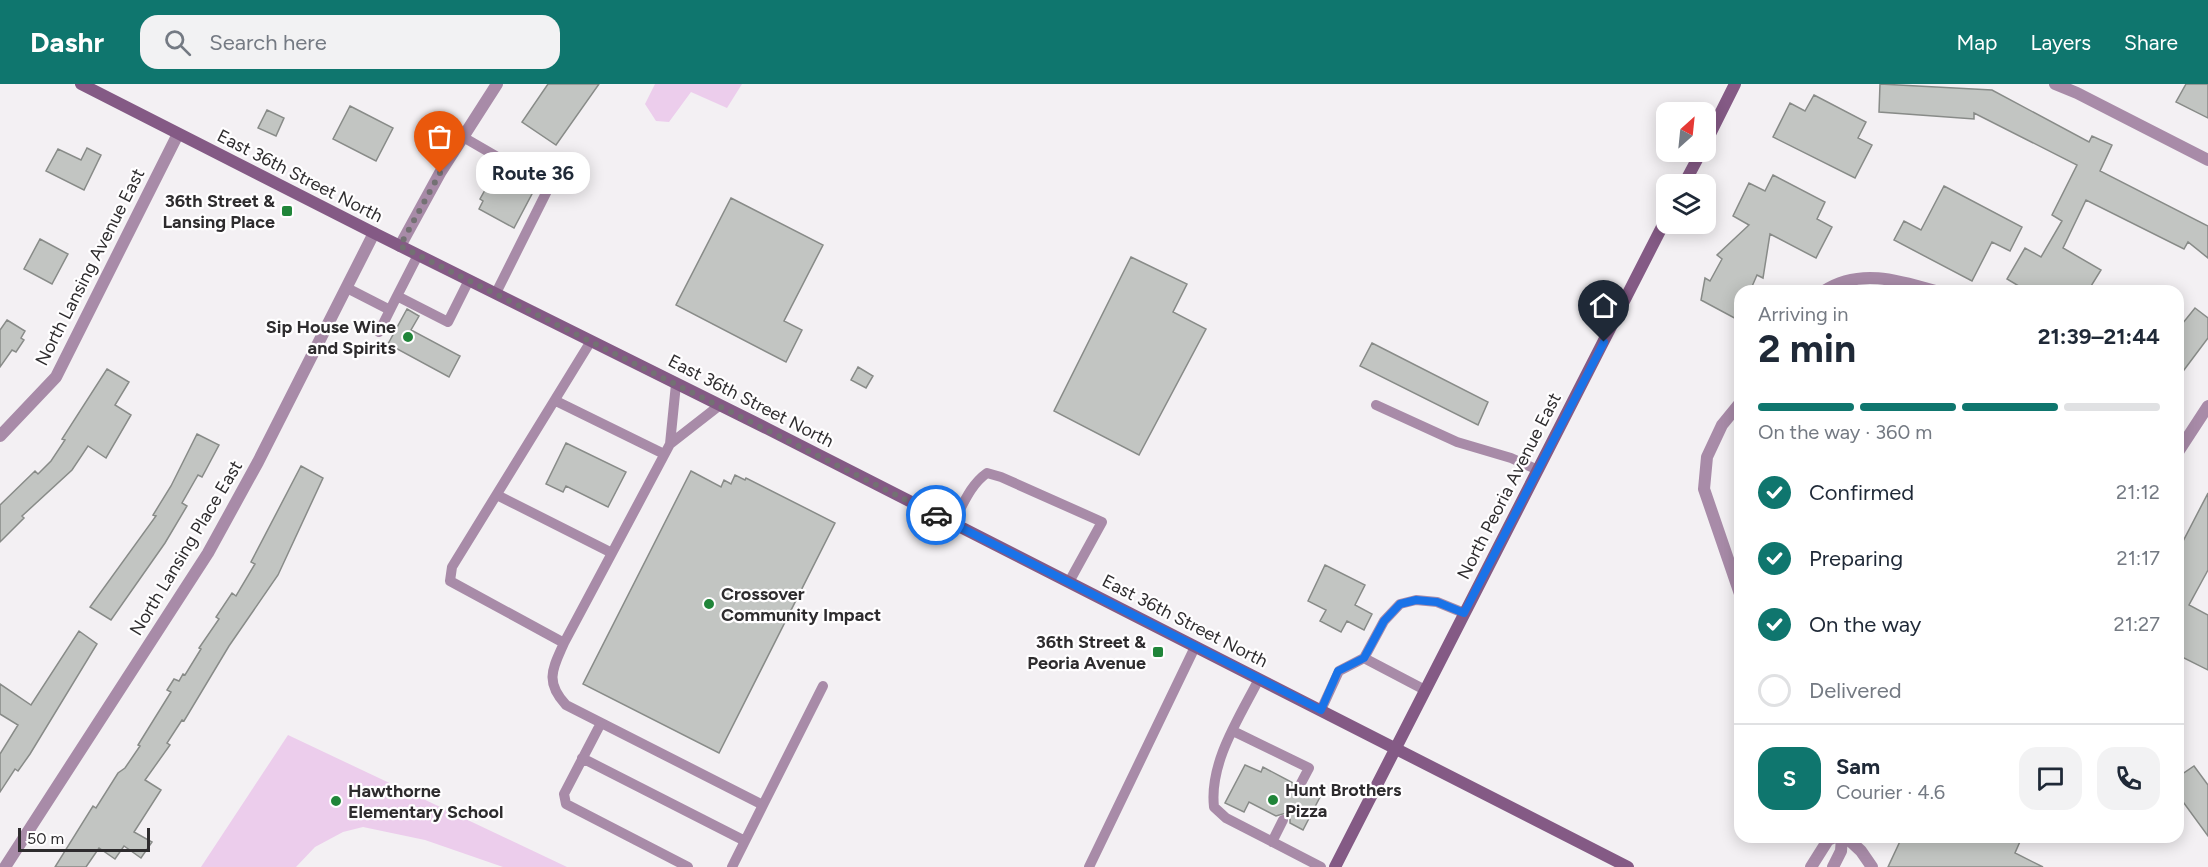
<!DOCTYPE html>
<meta charset="utf-8">
<style>
body{margin:0;font-family:Figtree,sans-serif;background:#f2f2f3;color:#1f2937;height:100vh;display:flex;flex-direction:column;font-size:22px;white-space:nowrap}
*{box-sizing:border-box;margin:0}
p{font-size:20px;color:#747a83}
.icon{flex:none;width:33px;height:33px;fill:none;stroke:currentColor;stroke-width:2;stroke-linecap:round;stroke-linejoin:round}
.map{position:relative;flex:1;overflow:hidden}
.side{position:absolute;left:1734px;top:201px;width:450px;height:558px;display:flex;flex-direction:column;background:#fff;border-radius:18px;box-shadow:0 3px 15px #0003}
.side>*{flex:none}
.needle{width:39px;rotate:27deg}
.buttons{position:absolute;left:1656px;top:18px;display:grid;gap:12px}
.buttons a{display:grid;place-items:center;width:60px;height:60px;border-radius:12px;background:#fff;box-shadow:0 3px 15px #0003;font-size:30px}
.scale{position:absolute;left:18px;bottom:15px;width:132px;box-sizing:border-box;padding-left:6px;border:3px solid #2e2c2e;border-top:0;font-size:16px;line-height:21px;white-space:nowrap;color:#2e2c2e;-webkit-text-stroke:4px #fffeff;paint-order:stroke}
.pin{position:absolute;display:grid;place-items:center;width:51px;height:51px;color:#fff;margin:-62px -26px;border-radius:50% 50% 50% 0;rotate:-45deg;box-shadow:0 0 6px #0007}
.pin .icon{rotate:45deg}
.courier{position:absolute;display:grid;place-items:center;width:60px;height:60px;margin:-30px;border:4px solid #1a73e8;border-radius:50%;background:#fff;color:#222;box-shadow:0 2px 8px #0007}
.bubble{position:absolute;height:42px;border-radius:18px;background:#fff;box-shadow:0 3px 15px #0003;font-size:20px;font-weight:700;line-height:42px;text-align:center}
.summary em{font-style:normal;font-weight:700}
.summary div{display:flex;flex-direction:column-reverse}
.summary{display:flex;align-items:center;justify-content:space-between;height:102px;padding:0 24px}
h1{font-size:39px;font-weight:700;line-height:45px}
.bar{display:grid;grid-template-columns:repeat(4,1fr);gap:9px 6px;align-content:center;height:72px;padding:0 24px}
.bar i{height:8px;border-radius:4px;background:#e0e1e3}
.bar .active{background:#0f766e}
.bar p{grid-column:span 4}
.line{display:flex;align-items:center;gap:15px;padding:0 24px;border-top:2px solid #e0e1e3}
.line div{flex:1}
.round{display:grid;place-items:center;flex:none;width:63px;height:63px;border-radius:18px;background:#f2f2f3}
ol{padding:0 24px;list-style:none}
li{display:flex;align-items:center;gap:18px;height:66px}
li p{margin-inline-start:auto}
li .icon{padding:6px;border-radius:50%;background:#0f766e;color:#fff;stroke-width:4}
li:last-child{color:#747a83}
li i{width:33px;height:33px;border:3px solid #e0e1e3;border-radius:50%}
header{display:flex;align-items:center;gap:36px;box-sizing:border-box;height:84px;padding:0 30px;background:#0f766e;color:#fff}
header strong{font-size:28px}
nav{display:flex;gap:33px;margin-inline-start:auto;font-size:21px}
.search{width:420px;height:54px;background:#f2f2f3;display:flex;align-items:center;gap:15px;box-sizing:border-box;padding:0 21px;border-radius:18px;color:#747a83;font-size:22px}
.map>svg:first-child{display:block}
</style>
<header>
<strong>Dashr</strong>
<div class="search"><svg class="icon" aria-label="search" viewBox="0 0 24 24"><circle cx="10" cy="10" r="6"/><path d="M15 15l6 6"/></svg>Search here</div>
<nav><a>Map</a><a>Layers</a><a>Share</a></nav>
</header>
<div class="map">
<svg width="2208" height="783" viewBox="0 0 2208 783">
<rect width="100%" height="100%" fill="#f3f0f3"/>
<!-- green -->
<path fill="#eccdec" d="M655,0h87l-15,24 -36,-16 -22,30 -13,-1 -11,-17z
M288,651l279,132h-64l-78,-27 -62,-13 -20,5 -28,15 -19,20h-95z"/>
<!-- building -->
<path fill="#c2c5c2" stroke="#888b88" stroke-width="1.5" d="M548,0h51l-43,61 -34,-23z
M1880,0l112,6 97,52 3,-6 20,9 -12,26 108,55v32l-20,-16 -4,7 -98,-49 -23,48 38,22 -13,21h-61l-20,-12 18,-31 16,9 21,-36 -10,-6 25,-50 -103,-52v6l-95,-7z
M2186,0h22v34l-32,-16z
M1814,11l52,27 -8,16 14,7 -17,33 -82,-41 17,-34 15,8z
M350,22l43,22 -17,33 -43,-22z
M267,26l17,8 -8,18 -18,-8z
M87,64l14,7 -17,35 -38,-19 12,-22 23,11z
M495,88l38,20 -19,36 -35,-19 4,-8 -3,-2z
M1773,91l52,27 -8,17 15,8 -16,31 -46,-24 -7,44 -6,-3 -7,16h-10v30l-39,-21 4,-22 5,3 12,-22 -5,-4 32,-30 -16,-9 16,-33 16,8z
M1944,102l78,41 -12,24 -18,-9 -20,39 -78,-41 10,-19 17,9z
M731,114l92,47 -39,76 18,9 -16,32 -110,-57z
M40,155l28,15 -16,30 -28,-15z
M1131,173l56,27 -14,28 33,17 -67,126 -85,-44z
M2195,224l13,10v20l-30,40v-49z
M407,225l12,7 -8,14 49,26 -11,21 -61,-33z
M7,236l18,11 -4,7 3,2 -8,12 -4,-2 -12,17v-37z
M1372,259l116,59 -10,23 -118,-59z
M858,283l15,9 -7,12 -15,-8z
M107,285l22,13 -14,23 16,10 -25,43 -18,-12 -16,24 -50,46 2,2 -24,24v-37l35,-34 3,3 13,-13 14,-21 -3,-1z
M197,350l22,11 -17,32 -4,-2 -16,28 5,3 -22,37 -54,77 -21,-13 66,-91 -3,-1 18,-29z
M566,359l60,29 -18,35 -42,-21 -3,6 -17,-8z
M301,382l22,12 -45,97 -49,71 -45,75 -2,-1 -15,23 3,2 -25,35 16,10 -27,42 18,10 -11,16 -17,-12 -9,13 -16,-11 -13,19h-31l38,-61 3,2 22,-35 7,-5 15,-22 -2,-1 33,-53 -4,-2 7,-11 5,2 4,-7 2,1 16,-26 -2,-1 20,-29 -3,-2 16,-24 4,3 19,-32 -4,-2z
M691,387l30,16 3,-7 7,4 4,-9 10,5 1,-2 89,45 -116,230 -136,-69z
M2208,409v77l-19,35 19,10v55l-30,-15v-104z
M1325,481l40,20 -10,20 17,9 -8,16 -17,-9 -6,11 -21,-11 6,-11 -18,-9z
M79,547l18,13 -67,110 -12,17 -3,-2 -15,23v-38l18,-29 -18,-11v-30l31,21z
M1245,681l16,7 2,-5 30,16 -1,5 4,6h6l4,-4 14,7 -17,33 -13,-7v-7l-4,-3 -10,3 -27,-14 -5,10 -19,-9z
M2194,682l14,19v51l-30,-41v-18z
M1902,753h120l-7,16 28,14h-155z"/>
<g fill="none" stroke-linecap="round" stroke-linejoin="round">
<!-- service -->
<path stroke="#a88ba8" stroke-width="10" d="M463,53l86,50 -53,106
M418,171l-21,41 51,26 21,-42
M347,204l43,22 7,-14
M379,248l11,-22
M591,257l-139,226 -2,14 114,62c-11,25 -20,38 2,62l197,100 60,-119
M556,317l108,53
M1376,321l81,37 54,16 27,12
M670,360l6,-60
M497,411l115,58 -48,90
M953,439c10,-18 17,-38 34,-50l14,4 101,45 -33,60
M612,469l58,-109 50,-39
M1364,574l61,32
M1259,595c-20,39 -50,84 -45,128l12,11 95,49
M1321,626l18,-39 25,-13 20,-37 16,-17 16,-4 21,2 27,11
M601,639l-37,71 2,10 122,63
M1233,647l76,37 -10,19
M582,674l163,83
M1272,758l11,-22
M732,783l31,-62
M1089,783l106,-220"/>
<!-- minor -->
<path stroke="#a88ba8" stroke-width="12" d="M2055,0l22,9 131,67
M400,162l40,-73 57,-89
M1824,207c35,-23 74,-11 111,0
M1740,319l-18,22 -15,32 -3,32 36,105
M0,352l56,-59 122,-243
M2178,368l30,-46
M1846,753l15,14 11,16
M5,783l203,-314 50,-91 116,-229
M1811,783l17,-27 7,-3
M1833,783l8,-16 1,-14"/>
<!-- secondary -->
<path stroke="#845a85" stroke-width="12" d="M81,0l293,149 394,196 860,438
M1706,58l29,-58
M1684,100l17,-32
M1335,783l331,-648"/>
</g>
<g fill="none" stroke-linecap="round" stroke-linejoin="round">
<!-- done -->
<path stroke="#737173" stroke-width="6" stroke-dasharray="0 10.8" d="M440,89l-40,73 536,269"/>
<!-- route -->
<path stroke="#1a73e8" stroke-width="8" d="M936,431l385,195 17,-39 26,-13 20,-37 16,-17 16,-4 21,2 27,11 140,-271"/>
</g>
<!-- markers -->
<g fill="#208539" stroke="#fffeff" stroke-width="2">
<rect x="281" y="121" width="12" height="12" rx="3"/>
<circle cx="408" cy="253" r="6"/>
<circle cx="709" cy="520" r="6"/>
<rect x="1152" y="562" width="12" height="12" rx="3"/>
<circle cx="1273" cy="716" r="6"/>
<circle cx="336" cy="717" r="6"/>
</g>
<g text-anchor="middle" stroke-width="4.5" stroke-linejoin="round" paint-order="stroke">
<!-- street labels -->
<g font-size="18" fill="#2e2c2e" stroke="#fffeff">
<text transform="translate(300 92) rotate(27)" y="6">East 36th Street North</text>
<text transform="translate(90 183) rotate(-63)" y="6">North Lansing Avenue East</text>
<text transform="translate(751 317) rotate(27)" y="6">East 36th Street North</text>
<text transform="translate(1509 402) rotate(-63)" y="6">North Peoria Avenue East</text>
<text transform="translate(186 464) rotate(-59)" y="6">North Lansing Place East</text>
<text transform="translate(1185 537) rotate(27)" y="6">East 36th Street North</text>
</g>
<!-- poi labels -->
<g font-size="18" font-weight="bold" fill="#2e2c2e" stroke="#fffeff" text-anchor="end">
<text x="275" y="123">36th Street &amp;<tspan x="275" dy="21">Lansing Place</tspan></text>
<text x="396" y="249">Sip House Wine<tspan x="396" dy="21">and Spirits</tspan></text>
<text x="721" y="516" text-anchor="start">Crossover<tspan x="721" dy="21">Community Impact</tspan></text>
<text x="1146" y="564">36th Street &amp;<tspan x="1146" dy="21">Peoria Avenue</tspan></text>
<text x="1285" y="712" text-anchor="start">Hunt Brothers<tspan x="1285" dy="21">Pizza</tspan></text>
<text x="348" y="713" text-anchor="start">Hawthorne<tspan x="348" dy="21">Elementary School</tspan></text>
</g>
</g>
</svg>
<div class="buttons">
<a><svg class="needle" viewBox="-14 -14 28 28"><path d="M0-13l5 13h-10z" fill="#e53935"/><path d="M0 13l5-13h-10z" fill="#747a83"/></svg></a>
<a><svg class="icon" aria-label="layers" viewBox="0 0 24 24"><path d="M12 4l9 5-9 5-9-5zM3 14l9 5 9-5"/></svg></a>
</div>
<div class="scale">50 m</div>
<div class="pin" style="left:440px;top:89px;background:#ea580c"><svg class="icon" aria-label="bag" viewBox="0 0 24 24"><path d="M5 8h14l-1 12H6zM9 8a3 3 0 0 1 6 0"/></svg></div>
<div class="pin" style="left:1604px;top:258px;background:#1f2937"><svg class="icon" aria-label="home" viewBox="0 0 24 24"><path d="M3 11l9-7 9 7M6 9v11h12V9"/></svg></div>
<div class="courier" style="left:936px;top:431px"><svg class="icon" aria-label="car" viewBox="0 0 24 24"><path d="M5 17H2v-5l4-1 3-4h7l3 4 3 1v5h-3M9 17h6M6 11h13"/><circle cx="7" cy="17" r="2"/><circle cx="17" cy="17" r="2"/></svg></div>
<div class="bubble" style="left:476px;top:68px;width:114px">Route 36</div>
<section class="side">
<div class="summary"><div><h1>2 min</h1><p>Arriving in</p></div><em>21:39–21:44</em></div>
<div class="bar"><i class="active"></i><i class="active"></i><i class="active"></i><i></i><p>On the way · 360 m</p></div>
<ol>
<li><svg class="icon" aria-label="check" viewBox="0 0 24 24"><path d="M5 12l5 5 9-10"/></svg>Confirmed<p>21:12</p></li>
<li><svg class="icon" aria-label="check" viewBox="0 0 24 24"><path d="M5 12l5 5 9-10"/></svg>Preparing<p>21:17</p></li>
<li><svg class="icon" aria-label="check" viewBox="0 0 24 24"><path d="M5 12l5 5 9-10"/></svg>On the way<p>21:27</p></li>
<li><i></i>Delivered</li>
</ol>
<div class="line" style="height:108px"><b class="round" style="background:#0f766e;color:#fff">S</b><div><b>Sam</b><p>Courier · 4.6</p></div><a class="round"><svg class="icon" aria-label="chat" viewBox="0 0 24 24"><path d="M4 5h16v11H9l-5 4z"/></svg></a><a class="round"><svg class="icon" aria-label="phone" viewBox="0 0 24 24"><path d="M5 4h4l2 5-3 2q2 4 5 5l2-3 5 2v4C11 20 4 13 5 4z"/></svg></a></div>
</section>
</div>
